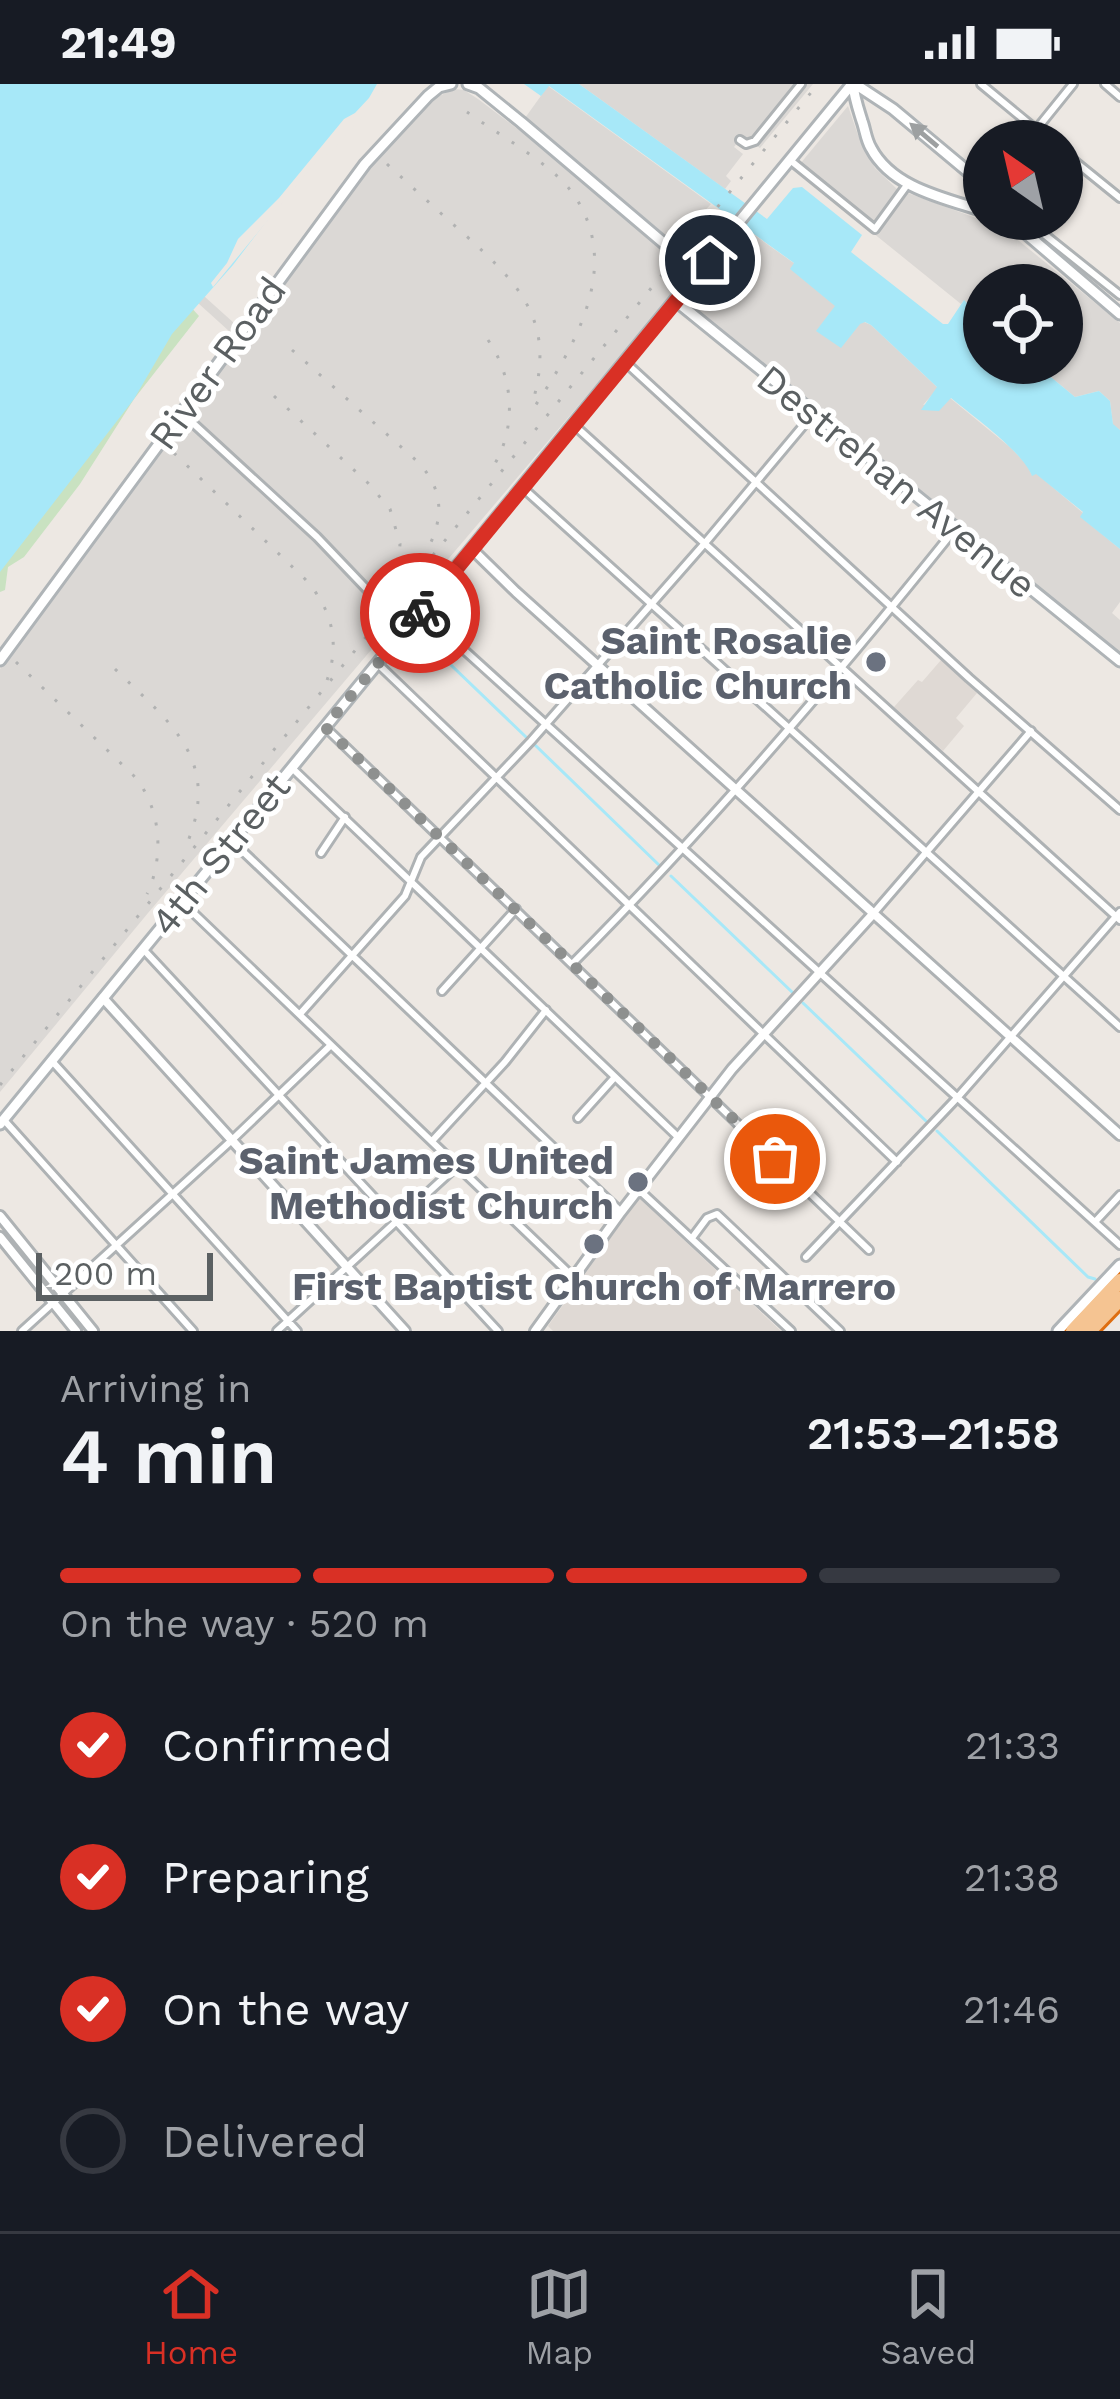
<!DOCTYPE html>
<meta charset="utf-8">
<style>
body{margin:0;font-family:"Work Sans",sans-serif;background:#20242c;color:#f1f3f6;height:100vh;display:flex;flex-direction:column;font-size:45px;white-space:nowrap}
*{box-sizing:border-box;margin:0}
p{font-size:39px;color:#9ea1a6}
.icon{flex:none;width:66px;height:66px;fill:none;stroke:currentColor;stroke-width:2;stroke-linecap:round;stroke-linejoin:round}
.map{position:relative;height:1247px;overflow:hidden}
.sheet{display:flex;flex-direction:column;background:#171b24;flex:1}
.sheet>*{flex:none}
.needle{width:78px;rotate:326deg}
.fabs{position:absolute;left:963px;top:36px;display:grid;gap:24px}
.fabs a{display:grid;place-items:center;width:120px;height:120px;border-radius:50%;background:#171b24;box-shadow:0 3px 9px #0004;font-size:60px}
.scale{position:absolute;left:36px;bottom:30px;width:177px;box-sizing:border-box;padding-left:12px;border:6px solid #5b6062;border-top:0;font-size:33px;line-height:42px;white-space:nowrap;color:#5b6062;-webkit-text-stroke:9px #fff;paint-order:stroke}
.pin{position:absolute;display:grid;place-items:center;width:102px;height:102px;color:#fff;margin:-51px;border:6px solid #fff;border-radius:50%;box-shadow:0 3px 12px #0007}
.courier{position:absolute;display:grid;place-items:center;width:120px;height:120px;margin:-60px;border:9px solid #d93025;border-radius:50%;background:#fff;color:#222;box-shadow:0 3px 15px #0007}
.summary em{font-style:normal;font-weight:600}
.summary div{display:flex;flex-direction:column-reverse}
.summary{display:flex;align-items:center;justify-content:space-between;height:204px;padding:0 60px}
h1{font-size:78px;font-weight:600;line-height:90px}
.bar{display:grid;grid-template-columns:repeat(4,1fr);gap:18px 12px;align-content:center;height:144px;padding:0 60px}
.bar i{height:15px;border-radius:9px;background:#363941}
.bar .current{background:#d93025}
.bar p{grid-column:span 4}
ol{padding:0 60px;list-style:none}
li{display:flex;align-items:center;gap:36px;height:132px}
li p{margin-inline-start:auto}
li .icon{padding:12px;border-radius:50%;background:#d93025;color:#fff;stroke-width:4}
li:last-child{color:#9ea1a6}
li i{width:66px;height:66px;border:6px solid #363941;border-radius:50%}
.status{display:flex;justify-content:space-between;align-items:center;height:84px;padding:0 60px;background:#171b24;direction:ltr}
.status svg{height:33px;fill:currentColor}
.tab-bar{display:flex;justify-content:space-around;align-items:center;height:168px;border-top:3px solid #363941;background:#171b24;font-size:33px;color:#9ea1a6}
.tab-bar a{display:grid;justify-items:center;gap:6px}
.tab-bar .current{color:#d93025}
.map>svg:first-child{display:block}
</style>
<div class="status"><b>21:49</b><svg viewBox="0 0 49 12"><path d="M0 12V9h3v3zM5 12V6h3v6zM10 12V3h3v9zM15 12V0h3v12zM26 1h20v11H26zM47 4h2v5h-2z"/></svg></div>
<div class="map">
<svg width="1120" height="1247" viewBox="0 0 1120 1247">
<rect width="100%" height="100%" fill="#ede8e3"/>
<!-- industrial -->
<path fill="#dbd8d5" d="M579,0h234l-53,64 -17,-12 -9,11 9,7 -17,22 5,5 -6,8z
M548,2l163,118 -26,28 -7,-5 -9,11 -144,-120z
M455,5l9,1 14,9 71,54 141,121 -542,639 -148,179v-423l240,-328 -63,-57 7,-6 61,55 132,-179 53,-54z
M848,22l10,29 17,33 22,21 106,39 117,95v107l-7,-5 -3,-24 -11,-10 -24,6 -41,-34h28v-78h-78v39l-17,-14 -4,-9 -2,3 -166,-134z
M746,145l49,35 -4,5 45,37 -19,25 47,-9 7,3 67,63 -15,17 27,-7 61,50 16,17 5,10 4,-2 47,40 -2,4 39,32v53l-8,11 8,7v35l-438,-352z"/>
<!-- education -->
<path fill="#dfd9d4" d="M941,576l36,33 -21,25 8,8 -21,25 -49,-44 24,-27 4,2z
M639,1114l142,133h-228l-5,-5z"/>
<!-- green -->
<path fill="#c9e2c1" d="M187,219l12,13 -65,83 -54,85 -56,73 -16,10 -3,23 -5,2v-31z"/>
<!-- water -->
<path fill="#a7e8f8" d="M0,0h379l-4,9 -84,96 -58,76 -61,69 -38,65 -134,173z
M524,0h55l188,135 26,-31 9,-1 60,48 -11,17 92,72h5l16,-24 7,7 -3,4 16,13v39h50l41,34 24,-6 11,10 3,23 7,6v119l-40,-32 3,-5 -47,-38 -4,2c-10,-25 -58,-59 -81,-78l-12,13 -18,-1 16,-23 -66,-62 -6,-3 -5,2 -19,24 -25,-17 19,-25 -45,-37 4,-6 -245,-177 -8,10z"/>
<!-- pier -->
<path fill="#ede8e3" d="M377,0h8l-5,13 -10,7 -5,10 -32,36 -17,12 -103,125 -2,-4 16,-20 11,-24 41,-41 65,-79 11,-6 14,-15z"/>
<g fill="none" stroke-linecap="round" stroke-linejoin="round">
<!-- stream -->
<path stroke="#a7e8f8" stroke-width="3" d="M428,559l98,94
M535,661l125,121
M671,792l121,116
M803,919l123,118
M937,1047l151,146 7,2"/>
<defs>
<path id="minor" d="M981,0l69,57
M1105,0l15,13
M740,56l6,4 9,-3 46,-57
M1027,57l46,-57
M1062,67l58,47
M790,76l85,69 32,-44
M1025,135l95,76
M625,278l344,316 151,132
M183,330l134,123 61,64
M574,341l546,495
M523,404l597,539
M421,527l699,634
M378,580l519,498
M325,643l544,523
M292,684l387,370
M232,757l388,370
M321,769l24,-36
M182,818l391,375
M873,830l158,-183
M143,865l355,382
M572,880c137,-138 262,-284 383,-435
M442,907l74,-82
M300,930l105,-118 16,-39 110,-116 174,-198 108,-129
M51,976l246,271
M578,1034l37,-41
M4,1036l189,211
M433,1056l72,-78 41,-52
M638,1105l153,142
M1095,1138l25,-27
M692,1154l15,-20 10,-4 123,117
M806,1173l151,-159 163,-186
M22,1247l210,-191 99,-95
M277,1247l181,-166"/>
<path id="tertiary" d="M472,465l44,43 604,543
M103,914l302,333
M0,1132l93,115
M0,1153l76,94
M535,1247l86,-119 111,-143 141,-155"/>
<path id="secondary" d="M468,0l11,4 42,34 178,151
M853,0c1,13 5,24 9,37 3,8 4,19 9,27 21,40 73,50 113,63
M855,0l38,25 91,76
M1009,135l111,95
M676,217l444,360
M0,576l365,-496 63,-68 11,-9 12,-3
M0,1040l852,-1040
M1058,1247l62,-66"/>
<path id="motorway" d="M1073,1247l47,-50
M1089,1247l31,-32"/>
</defs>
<!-- minor casing -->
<use href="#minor" stroke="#aeb2b4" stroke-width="12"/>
<!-- tertiary casing -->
<use href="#tertiary" stroke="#aeb2b4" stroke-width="14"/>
<!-- secondary casing -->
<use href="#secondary" stroke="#afb4b7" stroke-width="15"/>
<!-- motorway casing -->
<use href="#motorway" stroke="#de6e11" stroke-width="20"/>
<!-- minor -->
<use href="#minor" stroke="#fff" stroke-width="6"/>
<!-- tertiary -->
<use href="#tertiary" stroke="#fff" stroke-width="8"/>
<!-- secondary -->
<use href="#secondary" stroke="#fff" stroke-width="9"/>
<!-- motorway -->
<use href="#motorway" stroke="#f5c492" stroke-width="14"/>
<!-- rail -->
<path stroke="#b1b2b2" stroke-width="3" stroke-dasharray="3 15" stroke-linecap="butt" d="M467,28c29,21 83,51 104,79 55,74 2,158 -40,221
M387,80c25,23 50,46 76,69 56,51 93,87 70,168
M488,256c27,39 29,91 3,130
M292,266l126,112c27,29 26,58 7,92
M274,312l94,87 22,26 10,35 -1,14 -3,20 -12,28
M174,369l131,126c27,30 36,64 21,104
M16,578l117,113c28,31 32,81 14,119
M115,585c55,54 108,91 71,177
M0,1001l818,-1001"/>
</g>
<!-- one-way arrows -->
<defs><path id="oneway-solid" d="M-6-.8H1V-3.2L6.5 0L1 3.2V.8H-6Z" transform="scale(3)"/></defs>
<use fill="#9da0a1" href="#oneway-solid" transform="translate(924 51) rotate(-140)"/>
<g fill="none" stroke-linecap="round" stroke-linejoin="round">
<!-- done -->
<path stroke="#8e908f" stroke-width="12" stroke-dasharray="0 21.6" d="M420,529l-95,114 450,432"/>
<!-- route -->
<path stroke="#d93025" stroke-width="15" d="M420,529l290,-353"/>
</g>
<!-- markers -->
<g fill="#6b7280" stroke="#fff" stroke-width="4.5">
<circle cx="876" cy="578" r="12"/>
<circle cx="638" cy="1098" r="12"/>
<circle cx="594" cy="1160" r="12"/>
</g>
<g text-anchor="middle" stroke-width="10" stroke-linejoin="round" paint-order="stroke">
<!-- street labels -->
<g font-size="39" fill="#5b6062" stroke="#fff">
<text transform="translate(217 279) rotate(-54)" y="14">River Road</text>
<text transform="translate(897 397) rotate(39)" y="14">Destrehan Avenue</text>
<text transform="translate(220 770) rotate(-51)" y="14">4th Street</text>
</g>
<!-- worship labels -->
<g font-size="39" font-weight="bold" fill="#5b616d" stroke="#fff" text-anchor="end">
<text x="852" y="570">Saint Rosalie<tspan x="852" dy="45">Catholic Church</tspan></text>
<text x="614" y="1090">Saint James United<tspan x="614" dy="45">Methodist Church</tspan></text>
<text x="594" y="1216" text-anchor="middle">First Baptist Church of Marrero</text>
</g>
</g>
</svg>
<div class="fabs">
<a><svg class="needle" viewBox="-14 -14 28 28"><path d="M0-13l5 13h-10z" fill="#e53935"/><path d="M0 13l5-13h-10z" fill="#9ea1a6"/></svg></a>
<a><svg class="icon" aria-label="locate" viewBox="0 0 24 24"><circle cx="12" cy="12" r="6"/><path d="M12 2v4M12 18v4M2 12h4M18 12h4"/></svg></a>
</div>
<div class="scale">200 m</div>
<div class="pin" style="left:775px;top:1075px;background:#ea580c"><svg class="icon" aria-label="bag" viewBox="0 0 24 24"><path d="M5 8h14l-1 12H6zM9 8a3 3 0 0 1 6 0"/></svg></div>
<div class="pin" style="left:710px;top:176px;background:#1f2937"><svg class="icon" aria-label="home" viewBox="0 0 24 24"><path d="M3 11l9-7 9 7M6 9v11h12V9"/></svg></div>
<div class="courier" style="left:420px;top:529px"><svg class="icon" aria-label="bike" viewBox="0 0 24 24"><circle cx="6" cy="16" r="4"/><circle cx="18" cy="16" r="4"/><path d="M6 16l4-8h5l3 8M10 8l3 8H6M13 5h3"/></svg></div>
</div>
<section class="sheet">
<div class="summary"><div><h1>4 min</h1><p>Arriving in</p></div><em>21:53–21:58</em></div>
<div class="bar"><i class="current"></i><i class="current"></i><i class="current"></i><i></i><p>On the way · 520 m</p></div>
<ol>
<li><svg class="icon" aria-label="check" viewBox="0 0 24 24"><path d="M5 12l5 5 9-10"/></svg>Confirmed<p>21:33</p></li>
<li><svg class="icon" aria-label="check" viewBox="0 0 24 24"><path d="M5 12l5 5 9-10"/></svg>Preparing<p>21:38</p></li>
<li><svg class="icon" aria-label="check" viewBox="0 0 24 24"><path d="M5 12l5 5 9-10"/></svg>On the way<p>21:46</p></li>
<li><i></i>Delivered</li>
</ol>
</section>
<nav class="tab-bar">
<a class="current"><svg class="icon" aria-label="home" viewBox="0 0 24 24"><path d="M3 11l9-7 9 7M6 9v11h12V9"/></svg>Home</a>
<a><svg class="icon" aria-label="map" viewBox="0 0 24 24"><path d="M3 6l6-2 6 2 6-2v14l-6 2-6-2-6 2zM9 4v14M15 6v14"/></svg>Map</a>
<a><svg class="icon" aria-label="saved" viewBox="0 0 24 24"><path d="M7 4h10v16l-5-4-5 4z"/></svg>Saved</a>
</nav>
